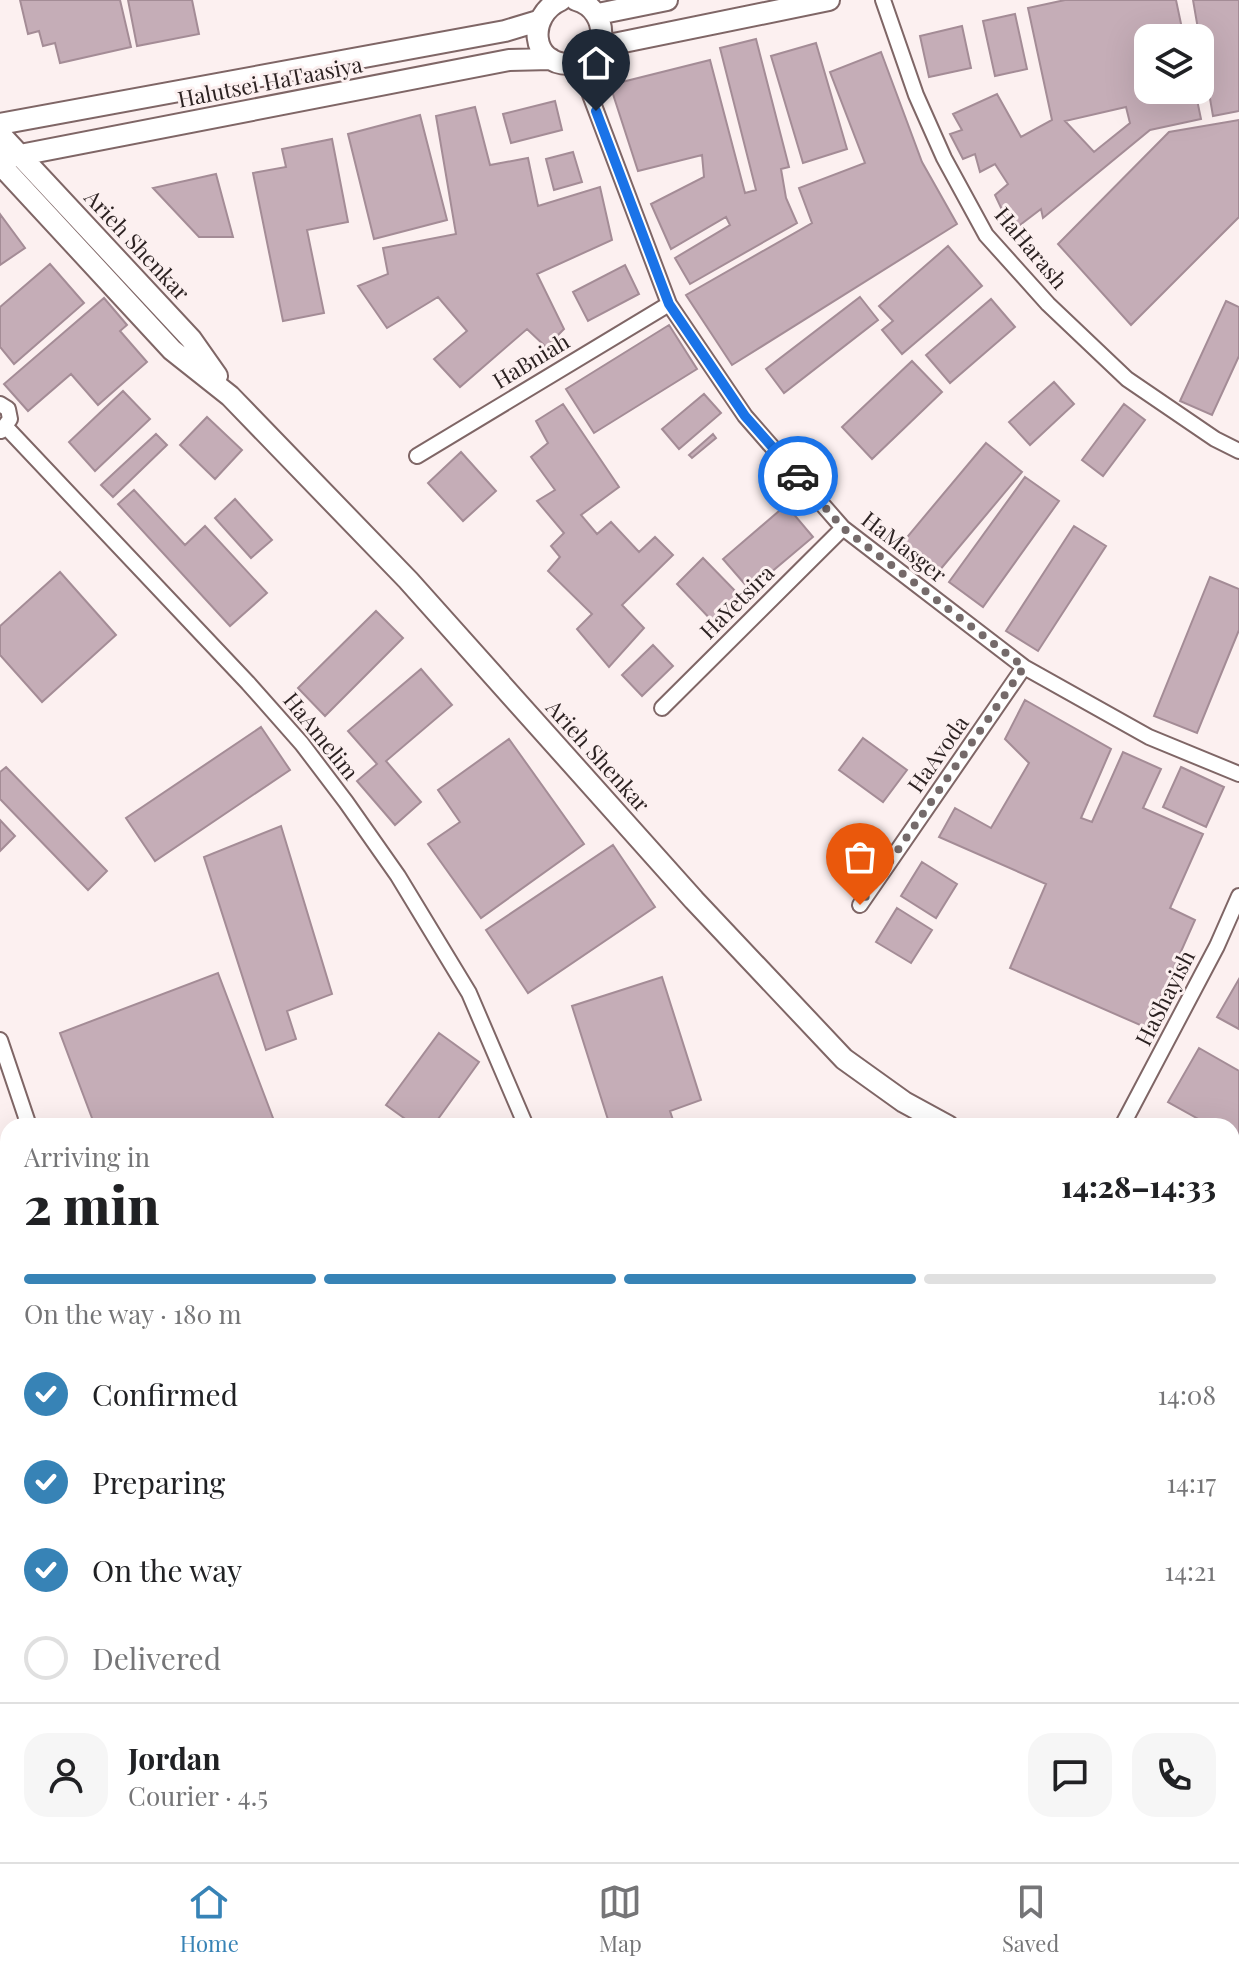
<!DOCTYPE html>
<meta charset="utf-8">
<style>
body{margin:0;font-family:"Playfair Display",serif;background:#f6f6f6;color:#202124;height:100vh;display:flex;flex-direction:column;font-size:30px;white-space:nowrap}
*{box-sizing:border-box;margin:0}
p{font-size:26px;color:#757577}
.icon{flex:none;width:44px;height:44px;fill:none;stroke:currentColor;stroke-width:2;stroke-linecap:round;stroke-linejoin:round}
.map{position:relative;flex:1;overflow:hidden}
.panel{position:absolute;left:0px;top:1118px;width:1240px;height:744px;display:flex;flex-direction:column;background:#fff;border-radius:24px 24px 0 0;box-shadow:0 8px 32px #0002}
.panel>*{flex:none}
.buttons{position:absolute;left:1134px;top:24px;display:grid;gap:16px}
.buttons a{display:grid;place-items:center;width:80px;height:80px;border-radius:16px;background:#fff;box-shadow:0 8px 32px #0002;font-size:40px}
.pin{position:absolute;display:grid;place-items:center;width:68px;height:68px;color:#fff;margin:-82px -34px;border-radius:50% 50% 50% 0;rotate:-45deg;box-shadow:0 0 8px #0007}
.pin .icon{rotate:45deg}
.courier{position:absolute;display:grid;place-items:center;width:80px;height:80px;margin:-40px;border:6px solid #1a73e8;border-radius:50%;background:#fff;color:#222;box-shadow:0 2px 10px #0007}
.headline em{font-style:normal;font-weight:800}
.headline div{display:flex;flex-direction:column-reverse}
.headline{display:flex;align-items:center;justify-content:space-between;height:136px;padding:0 24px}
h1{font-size:52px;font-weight:800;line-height:60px}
.bar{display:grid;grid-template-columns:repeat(4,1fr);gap:12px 8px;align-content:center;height:96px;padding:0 24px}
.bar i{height:10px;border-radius:6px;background:#e0e0e0}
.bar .current{background:#3783b6}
.bar p{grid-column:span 4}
.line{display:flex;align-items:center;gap:20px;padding:0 24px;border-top:2px solid #e0e0e0}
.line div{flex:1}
.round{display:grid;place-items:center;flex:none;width:84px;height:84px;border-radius:24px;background:#f6f6f6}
ol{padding:0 24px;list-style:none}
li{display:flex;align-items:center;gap:24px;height:88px}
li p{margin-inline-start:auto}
li .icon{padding:8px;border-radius:50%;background:#3783b6;color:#fff;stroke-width:4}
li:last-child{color:#757577}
li i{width:44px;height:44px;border:4px solid #e0e0e0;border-radius:50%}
.dock{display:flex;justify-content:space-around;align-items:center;height:112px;border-top:2px solid #e0e0e0;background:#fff;font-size:22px;color:#757577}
.dock a{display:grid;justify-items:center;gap:4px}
.dock .current{color:#3783b6}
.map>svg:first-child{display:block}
</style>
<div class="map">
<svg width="1239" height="1862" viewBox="0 0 1239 1862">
<rect width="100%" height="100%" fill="#fcf0f0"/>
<!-- building -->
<path fill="#c5adb7" stroke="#a48c96" stroke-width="2" fill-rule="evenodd" d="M20,0h100l11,47 -71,16 -5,-20 -12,3 -4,-15 -11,3z
M128,0h64l7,34 -62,12z
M1065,0h111l8,38h-36v52h47l6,29 -51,11 -107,88 -2,-9 -29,22 -17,-36 13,-11 -13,-20 -15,8 -5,-18 -12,5 -13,-25 12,-4 -9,-16 44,-20 24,43 31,-17 -24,-112zM1126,107l4,16 -36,29 -29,-31z
M1193,0h46v111l-26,5z
M1015,14l12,55 -32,7 -12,-55z
M962,26l9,42 -42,9 -9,-41z
M756,39l33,128 -8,2 5,29 11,25 -107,61 -15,-26 55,-33 -4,-8 -55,32 -20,-45 53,-27 -2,-22 -64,16 -28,-86 100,-25 35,133 11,-3 -36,-142z
M816,43l31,106 -44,14 -32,-107z
M881,52l41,110 35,62 -225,141 -46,-70 126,-72 -13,-35 66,-25 -35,-91z
M555,101l7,29 -51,13 -8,-29z
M475,107l15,58 38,-7 10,48 62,-19 12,53 -75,34 27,55 -18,18 -19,-18 -67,58 -26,-28 33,-28 -29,-34 -51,31 -29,-42 30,-12 -5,-26 73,-14 -20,-118z
M420,115l27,105 -73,19 -26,-105z
M1239,120v97l-108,108 -73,-81 111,-112z
M332,139l16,83 -41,8 17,83 -41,8 -30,-148 33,-6 -4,-18z
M573,152l9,30 -28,8 -8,-31z
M216,174l17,63h-34l-46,-49z
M0,214l25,34 -25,17z
M948,246l34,40 -80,68 -20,-24 11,-9 -14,-15z
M50,264l34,39 -70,61 -14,-17v-40z
M625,265l14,29 -51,27 -15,-29z
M860,297l18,23 -94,73 -18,-24z
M104,298l23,27 -7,6 27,31 -49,43 -27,-31 -43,37 -24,-27z
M991,299l24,28 -65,56 -24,-28z
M1226,301l13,6v49l-27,59 -32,-14z
M669,325l28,44 -103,64 -28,-44z
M912,361l30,31 -70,67 -30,-32z
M1054,382l20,22 -44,41 -21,-23z
M123,391l27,28 -55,52 -26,-29z
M704,394l17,19 -42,36 -17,-20z
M563,404l56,83 -38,28 16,19 14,-12 28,30 16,-15 18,18 -51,50 22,23 -35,39 -32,-38 15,-15 -44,-43 12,-14 -9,-11 13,-13 -27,-32 18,-11 -24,-33 17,-14 -12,-22z
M1124,404l21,16 -42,56 -21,-16z
M207,417l35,33 -27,29 -35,-34z
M156,434l11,11 -54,52 -12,-12z
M713,434l3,4 -24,20 -3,-3z
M986,443l36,29 -83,99 -36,-29z
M461,452l35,39 -33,30 -35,-38z
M1025,477l34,24 -76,106 -34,-25z
M134,490l51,55 20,-19 62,67 -37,33 -112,-122z
M235,499l37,41 -21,18 -36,-40z
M786,505l27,32 -63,53 -27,-31z
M1074,526l32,20 -68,105 -32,-20z
M703,558l40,41 -27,26 -39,-41z
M60,572l56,63 -74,67 -42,-47v-29z
M1210,577l29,12v41l-42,103 -43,-17z
M376,611l27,27 -78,78 -27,-28z
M653,645l20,21 -31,30 -20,-21z
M421,669l31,36 -66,56 35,41 -26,23 -38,-44 20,-17 -29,-33z
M1025,700l86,49 -30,69 11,4 31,-70 38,17 -18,39 60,26 -33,74 25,12 -48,108 -137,-60 36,-84 -107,-47 16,-29 36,20 38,-65 -24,-24z
M261,727l29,43 -135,91 -29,-43z
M863,738l44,32 -24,32 -44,-32z
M509,739l75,105 -103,74 -53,-74 32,-22 -22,-32z
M6,767l101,104 -19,19 -88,-91v-27z
M1181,767l43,20 -18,40 -43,-20z
M0,820l15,16 -15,15z
M281,826l51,168 -45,17 9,28 -30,11 -62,-193z
M613,845l42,62 -127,86 -42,-63z
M922,862l35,22 -21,34 -35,-22z
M897,908l35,22 -21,33 -35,-21z
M218,973l58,153h-181l-35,-93z
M662,977l39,123 -31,11 5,15h-65l-38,-120z
M1239,979v50l-22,-12z
M439,1033l40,29 -46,64h-18l-29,-21z
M1199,1048l40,23v112l-7,-4v-53h-21l-43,-24z
M8,1326v46l-8,1v-45z
M0,1424h8v272h-8z
M1232,1502l7,4v40l-7,12z
M0,1737l8,1v116h135l-1,8h-142z
M1239,1790v29l-7,-4v-12z
M1232,1846l7,4v12h-43l5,-8h31z
M286,1854h54l-1,8h-54z
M805,1854h55l13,8h-64l-6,-4z
M905,1854h50l-5,8h-50z
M1008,1854h48l1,1 -4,7h-50z"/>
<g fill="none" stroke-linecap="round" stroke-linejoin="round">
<defs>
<path id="street" d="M883,0l33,95 28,63 42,77 62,69 79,75 88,60 24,12
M578,63l91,241 76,112 98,112 181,139 125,70 90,37
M0,404l8,5 2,10 -9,12
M6,427l242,256 54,61 44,58 52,74 71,117 57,133
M417,456l252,-152
M662,708l181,-180
M860,905l164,-238
M0,1040l29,86
M1122,1126l95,-180 22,-50
M0,1713h8
M632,1854l4,8
M153,1862l1,-8
M691,1862l3,-8"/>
<path id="secondary" d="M561,0c-34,15 -31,65 9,64 39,0 42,-54 6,-64
M598,14l69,-14
M599,47l230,-47
M0,124l505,-93 33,-10
M0,134l191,205 26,37
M0,159l509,-99 42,-1
M0,164l172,186 58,46 178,184 286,320 150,159 60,43 44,24
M1232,1267l7,6"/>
<path id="highway" d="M1232,1614l7,-12
M1232,1704l7,-13
M1088,1862l5,-8
M1141,1862l5,-8"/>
</defs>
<!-- street casing -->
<use href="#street" stroke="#7f6666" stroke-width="18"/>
<!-- secondary casing -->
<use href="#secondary" stroke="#7f6666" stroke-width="24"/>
<!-- highway casing -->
<use href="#highway" stroke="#7f6666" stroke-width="30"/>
<!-- street -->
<use href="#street" stroke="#fff" stroke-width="14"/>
<!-- secondary -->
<use href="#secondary" stroke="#fff" stroke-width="20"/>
<!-- highway -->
<use href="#highway" stroke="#fff" stroke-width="26"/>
</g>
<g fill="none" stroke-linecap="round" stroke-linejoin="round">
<!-- done -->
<path stroke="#756a6a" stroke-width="8" stroke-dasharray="0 14.4" d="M798,476l45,52 181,139 -164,238"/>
<!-- route -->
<path stroke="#1a73e8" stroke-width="10" d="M596,111l73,193 76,112 53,60"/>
</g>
<g text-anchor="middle" stroke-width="6" stroke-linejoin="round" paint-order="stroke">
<!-- street labels -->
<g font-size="22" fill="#2c2222" stroke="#fcf0f0">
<text transform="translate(270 82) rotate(-11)" y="8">Halutsei HaTaasiya</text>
<text transform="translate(137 245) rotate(47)" y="8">Arieh Shenkar</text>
<text transform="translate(1031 248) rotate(50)" y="8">HaHarash</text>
<text transform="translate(531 361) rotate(-31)" y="8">HaBniah</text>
<text transform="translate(904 547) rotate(38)" y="8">HaMasger</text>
<text transform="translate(737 602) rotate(-45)" y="8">HaYetsira</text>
<text transform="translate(321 736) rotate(51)" y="8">HaAmelim</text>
<text transform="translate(938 754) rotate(-55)" y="8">HaAvoda</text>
<text transform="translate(598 756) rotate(48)" y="8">Arieh Shenkar</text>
<text transform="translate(1165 998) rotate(-63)" y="8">HaShayish</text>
</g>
</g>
</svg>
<div class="buttons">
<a><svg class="icon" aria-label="layers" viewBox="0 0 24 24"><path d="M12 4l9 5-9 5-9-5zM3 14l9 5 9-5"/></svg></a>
</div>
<div class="pin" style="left:860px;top:905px;background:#ea580c"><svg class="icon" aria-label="bag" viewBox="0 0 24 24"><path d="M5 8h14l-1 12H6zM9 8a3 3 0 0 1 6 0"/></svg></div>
<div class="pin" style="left:596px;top:111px;background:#1f2937"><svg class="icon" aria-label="home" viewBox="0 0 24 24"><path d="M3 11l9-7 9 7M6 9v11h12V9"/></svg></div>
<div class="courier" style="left:798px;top:476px"><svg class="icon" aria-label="car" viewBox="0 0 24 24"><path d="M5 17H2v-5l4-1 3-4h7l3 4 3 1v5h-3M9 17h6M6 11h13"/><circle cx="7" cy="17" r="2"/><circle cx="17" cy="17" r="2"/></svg></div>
<section class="panel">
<div class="headline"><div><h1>2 min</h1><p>Arriving in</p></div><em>14:28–14:33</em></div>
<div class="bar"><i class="current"></i><i class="current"></i><i class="current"></i><i></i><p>On the way · 180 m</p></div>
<ol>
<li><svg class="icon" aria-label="check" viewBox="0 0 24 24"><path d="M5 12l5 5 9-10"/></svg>Confirmed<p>14:08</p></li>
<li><svg class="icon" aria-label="check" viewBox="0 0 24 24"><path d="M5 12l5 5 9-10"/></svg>Preparing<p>14:17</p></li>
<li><svg class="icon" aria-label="check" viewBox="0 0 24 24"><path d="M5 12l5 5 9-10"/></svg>On the way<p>14:21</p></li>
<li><i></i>Delivered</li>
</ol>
<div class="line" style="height:144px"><a class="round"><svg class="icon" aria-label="person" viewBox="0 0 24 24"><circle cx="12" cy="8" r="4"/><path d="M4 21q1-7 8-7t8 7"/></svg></a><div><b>Jordan</b><p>Courier · 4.5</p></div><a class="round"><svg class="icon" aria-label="chat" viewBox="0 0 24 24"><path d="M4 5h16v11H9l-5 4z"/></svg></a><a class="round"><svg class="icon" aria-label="phone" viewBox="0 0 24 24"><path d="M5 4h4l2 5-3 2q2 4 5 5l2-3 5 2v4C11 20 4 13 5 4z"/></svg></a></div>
</section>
</div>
<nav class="dock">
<a class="current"><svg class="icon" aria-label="home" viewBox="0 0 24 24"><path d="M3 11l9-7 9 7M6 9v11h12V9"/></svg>Home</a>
<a><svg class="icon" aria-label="map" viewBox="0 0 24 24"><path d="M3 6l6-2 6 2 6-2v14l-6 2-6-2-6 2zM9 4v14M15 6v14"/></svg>Map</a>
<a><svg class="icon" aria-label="saved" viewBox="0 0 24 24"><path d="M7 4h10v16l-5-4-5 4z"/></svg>Saved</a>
</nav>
